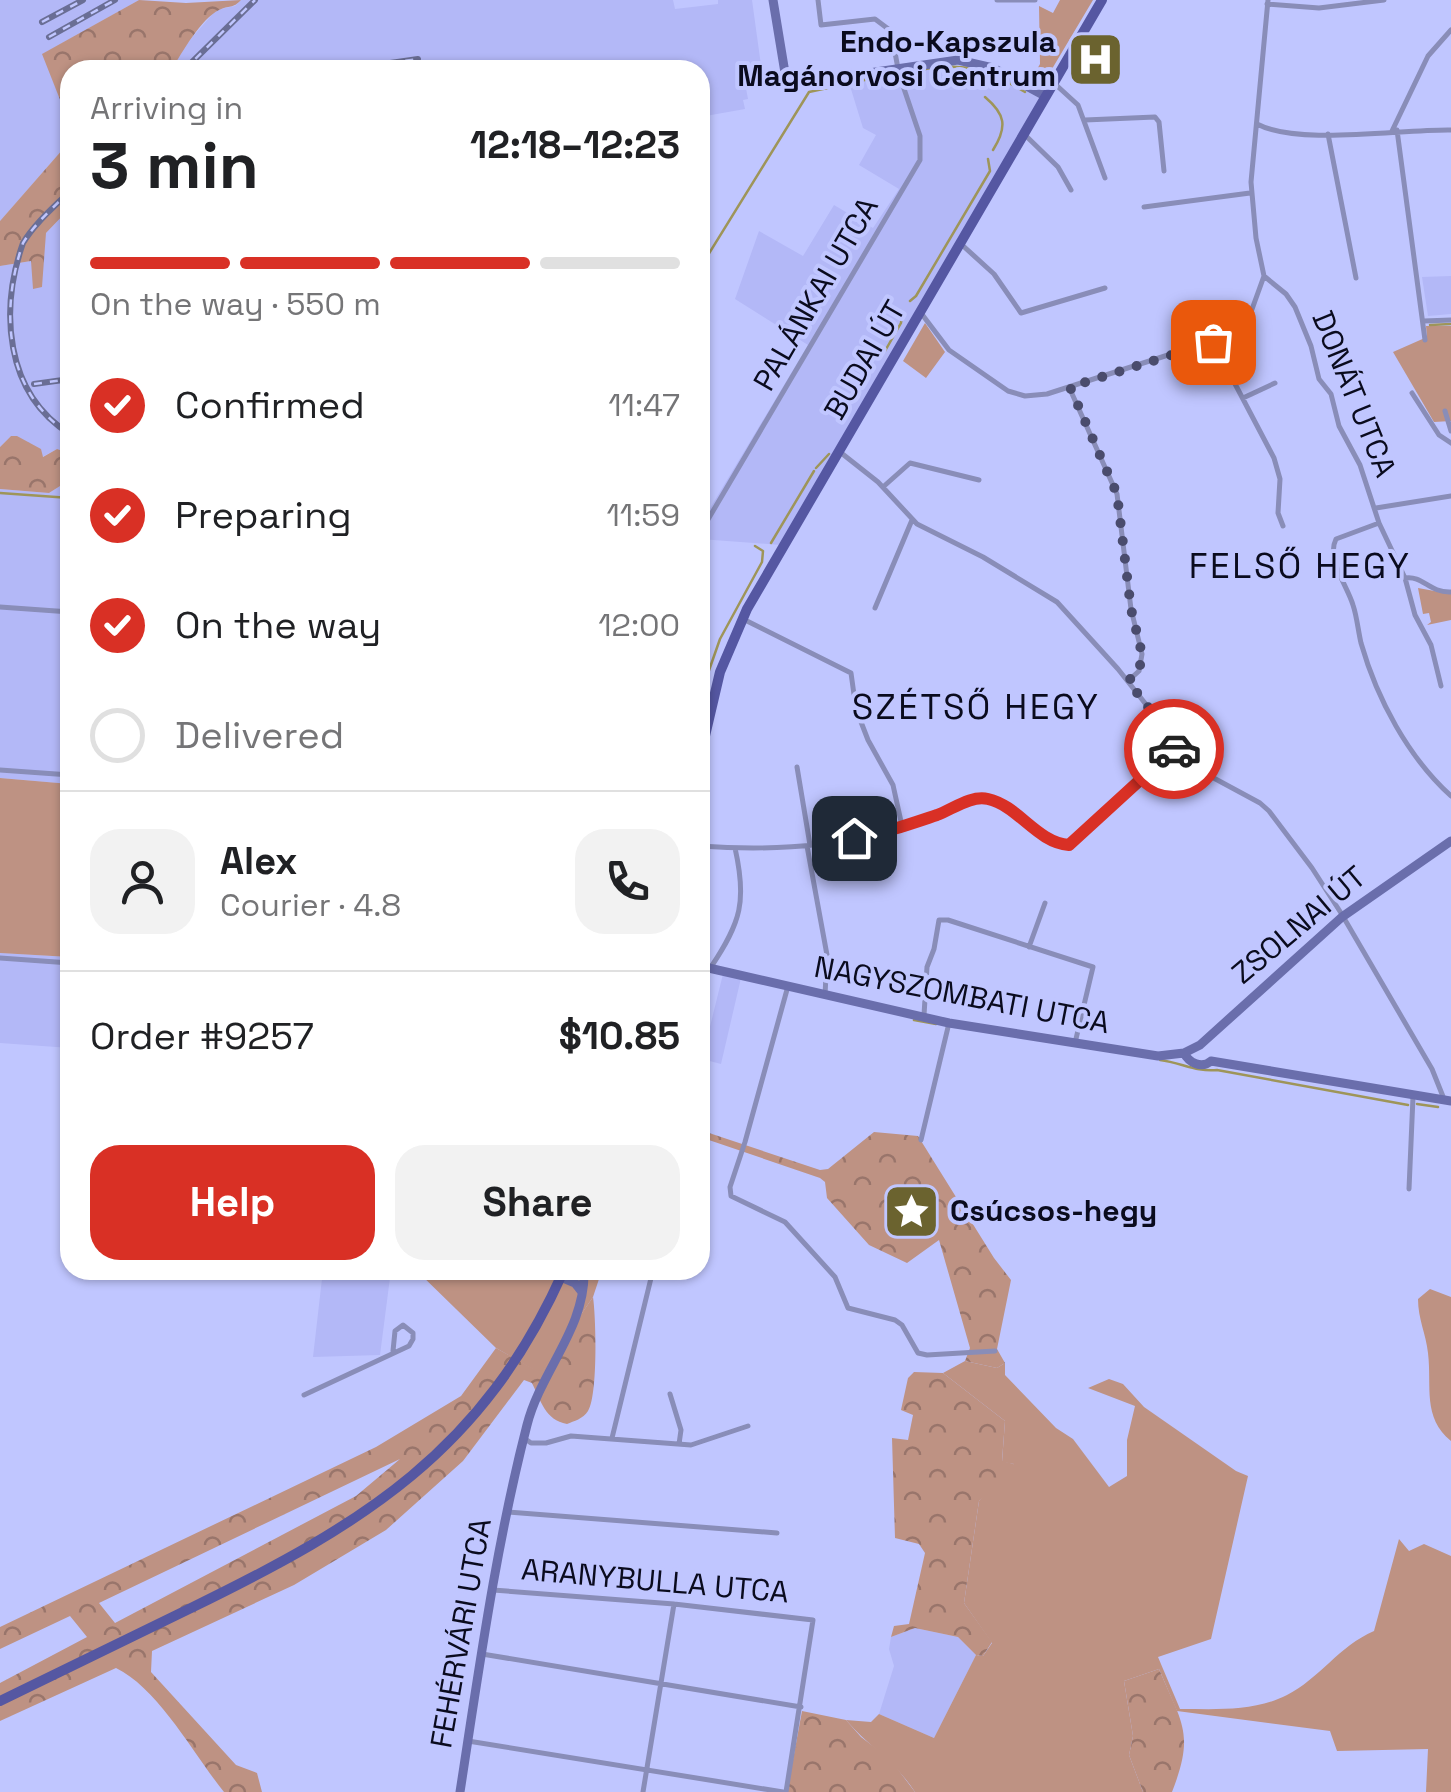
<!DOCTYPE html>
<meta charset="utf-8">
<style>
body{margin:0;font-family:"Space Grotesk",sans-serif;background:#f2f2f2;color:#202124;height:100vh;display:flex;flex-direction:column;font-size:38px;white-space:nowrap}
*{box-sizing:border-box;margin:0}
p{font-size:32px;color:#757577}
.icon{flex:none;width:55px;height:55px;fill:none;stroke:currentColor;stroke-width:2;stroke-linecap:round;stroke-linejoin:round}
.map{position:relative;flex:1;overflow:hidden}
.drawer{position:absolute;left:60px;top:60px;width:650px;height:1220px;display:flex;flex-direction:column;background:#fff;border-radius:30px;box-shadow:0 2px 8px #0004}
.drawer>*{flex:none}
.pin{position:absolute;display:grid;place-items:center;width:85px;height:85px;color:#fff;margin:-42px;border-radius:20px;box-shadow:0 5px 15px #0006}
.courier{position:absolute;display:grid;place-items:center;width:100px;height:100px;margin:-50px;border:8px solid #d93025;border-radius:50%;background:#fff;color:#222;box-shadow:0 2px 12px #0007}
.headline em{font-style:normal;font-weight:600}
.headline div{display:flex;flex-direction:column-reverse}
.headline{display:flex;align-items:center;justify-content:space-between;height:170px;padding:0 30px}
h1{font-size:65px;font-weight:600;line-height:75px}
.bar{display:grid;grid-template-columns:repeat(4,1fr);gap:15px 10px;align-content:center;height:120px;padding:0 30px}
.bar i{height:12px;border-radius:8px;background:#e0e0e0}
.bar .current{background:#d93025}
.bar p{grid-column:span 4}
.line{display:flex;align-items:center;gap:25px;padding:0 30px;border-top:2px solid #e0e0e0}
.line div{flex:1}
.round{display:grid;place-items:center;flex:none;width:105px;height:105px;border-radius:30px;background:#f2f2f2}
ol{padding:0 30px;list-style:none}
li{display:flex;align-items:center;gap:30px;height:110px}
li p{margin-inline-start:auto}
li .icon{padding:10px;border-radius:50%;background:#d93025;color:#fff;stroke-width:4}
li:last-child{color:#757577}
li i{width:55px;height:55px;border:5px solid #e0e0e0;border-radius:50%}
.button{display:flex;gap:20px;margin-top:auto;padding:20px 30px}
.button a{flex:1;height:115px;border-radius:30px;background:#d93025;color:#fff;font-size:40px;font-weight:600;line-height:115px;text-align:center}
.button a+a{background:#f2f2f2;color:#202124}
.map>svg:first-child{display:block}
</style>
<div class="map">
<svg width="1451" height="1792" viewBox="0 0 1451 1792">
<defs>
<pattern id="forest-crowns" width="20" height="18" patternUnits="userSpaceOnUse" patternTransform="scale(2.5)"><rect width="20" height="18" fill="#be9283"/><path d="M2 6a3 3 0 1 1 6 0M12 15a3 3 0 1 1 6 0" fill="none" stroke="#99756b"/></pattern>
</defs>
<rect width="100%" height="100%" fill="#c0c6ff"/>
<!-- built -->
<path fill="#b3b8f7" d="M0,0h139l-96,54 27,71v16l-70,80z
M241,0h432l2,9 43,-5v-4h34l11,80 -18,3 3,16 -5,1 2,9 -45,8v-47h-528l11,-22 33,-38 19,-4z
M959,67l33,6 49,26 -260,446 -81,-6v-14l108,-180 -73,-46 24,-68 44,25 31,-51 39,23 26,-39 -40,-24 17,-30 -13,-7 -17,-55z
M70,208v576l-69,-6 -1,3v-292l49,4 19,-12 1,-28 -12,-4 -15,8 -31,-21 -11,11v-181l31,-5 15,-28z
M1451,276v38l-23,2 -6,-39z
M0,953l70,4v91l-70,-5z
M723,974l18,4 -20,86 -19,-5z
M323,1270h68l-11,85 -67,2z
M915,1628l43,9 18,18 -42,83 -55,-24 15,-48 -5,-17 2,-12z"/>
<!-- green -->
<path fill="#be9283" d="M1060,0h33l-47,79 -5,-2 -4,7 -6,-4 9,-16 -1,-58 14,7z
M925,323l20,29 -19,26 -23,-17z
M1426,326h25v95l-17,1 -41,-70 34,-15z
M1418,588l33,6v26l-24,5 4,-3 -2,-9 -6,1z
M0,778l70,6v173l-70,-4z
M416,1270h101l23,9 5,-9h57l-9,27 -52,77 -45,-26z
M1430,1289l21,8v144c-29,-24 -19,-54 -23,-88 -2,-19 -10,-34 -10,-54z
M965,1361l32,7 8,-5v12l51,53 17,11 36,48 18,-11v-36l8,-34 -47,-18 21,-9 14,5 21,23 92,64 12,5 -37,163 -53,18 22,52c36,0 74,3 107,-14 32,-16 52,-49 87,-64l25,-92 10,12 15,-7 27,12v236h-25l2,-43 -91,2 -7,-20 -153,-20 -18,-42 -35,12 9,55 -4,19 14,37h-228c-20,-31 -46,-45 -69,-72l25,2 8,-8 55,24 42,-83 7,1 9,-13 -28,-40 15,-102 35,-37 -12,-2 3,-41 -62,-48z"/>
<!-- forest -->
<path fill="url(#forest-crowns)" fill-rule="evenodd" d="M139,0l47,3 55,-3c-8,9 -12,5 -22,10 -17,8 -38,43 -47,60h-102v55l-28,-71z
M70,141v67l-24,25 -4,54 -9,2 -2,-28 -31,5v-45z
M11,436h6l24,13 2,8 14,-8 12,4 -1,28 -19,12 -49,-4v-42z
M700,1130l120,40 8,-1 46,-37 44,4 76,122 17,22 -14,69 8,14 -8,5 -32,-7 5,-13 -31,-108 -32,23 -38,-18 -42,-47 -2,-16 -5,-4 -120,-41z
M593,1297c3,20 5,98 -5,114 -5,8 -14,10 -21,13 -22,-4 -26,-23 -35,-41l-8,-3 -61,81 -77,69 -92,55 -142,66 -1,21 85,93 21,8 5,19h-38c-30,-37 -65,-103 -108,-124l-116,53v-38l87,-46 -17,-21 -70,33v-22l376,-180 85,-51 35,-48 45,25zM400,1459l-44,37 -241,127 -16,-20z
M914,1372l29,1 62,48 -3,40 12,3 -8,28 -17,1 -10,8 -15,102 28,39 -9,14 -7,-1 -18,-18 -43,-9 -24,9 3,-11 15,-2 16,-71 -6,-9 -24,-6 -3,-100 16,2 5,-25 -12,-5 7,-32z
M1159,1669c23,55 36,64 13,123h-29l-14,-37 4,-19 -9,-55z
M802,1711l44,9 15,17 29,22 25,33h-128z"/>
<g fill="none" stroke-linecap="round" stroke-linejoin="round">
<!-- stream -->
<path stroke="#9e9559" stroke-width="2.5" d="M943,66l29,2 2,9
M909,72l22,-4
M985,87l6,-9 6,-2 28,16
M985,97c20,17 23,29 8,53
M700,268l109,-176 79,-17
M910,301l6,-5 74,-125 -2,-12
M1430,325l21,-1
M885,351l16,-28 1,-10
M816,468l13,-14
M0,493l70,5
M771,543l43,-72
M700,696l20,-57 42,-77 1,-11 -8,-5
M914,1020l22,4
M1160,1060c22,3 36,12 57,10l191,35
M1417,1104l21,3"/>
<!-- street -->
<path stroke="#898db8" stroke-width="5" d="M997,0h38
M1268,0l-17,182 5,56 8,38 22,18 9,13 16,39 8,33 12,15 8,32 21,39 19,58 26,55 10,37 16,30 10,41
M1267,4l52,4 65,-8
M1055,84l23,21 27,73
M1085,120l70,-3 4,5 5,49
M1257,124c42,22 144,5 194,6
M1397,130l28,210
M1392,131l36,-75 23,-26
M1328,134l28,144
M1025,135l33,32 13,23
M1144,207l106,-14
M961,244l33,30 27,39 84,-25
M921,313l28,37 59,41 17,5 22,-2 180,-58 24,-24 13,-36
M1424,321l27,-1
M1213,342l61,116 6,21 -2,34 5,13
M1069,387l48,107 14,115 11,45 -3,17 -11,10
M1412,393l27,42 12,8
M1243,398l32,-15
M1445,411l6,20
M840,452l38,30 39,42 66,33 74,45 61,67 79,100 63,34 9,8 43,57 29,45 91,156 12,30
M883,487l27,-24 69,17
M1376,508l75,-12
M1379,523l-43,16c-10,20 11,46 17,66 4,12 5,25 8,38 16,56 47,114 90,153
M700,533l220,-373v-24l-21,-62 -8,-43 -16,-12 -54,6 -3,-25
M1405,578c18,-3 24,15 46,14
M0,607l70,5
M875,608l37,-88
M745,620l106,53 5,36 12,31 25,45 9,41
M797,767l13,78
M0,770l70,5
M700,846c57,4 115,3 170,-11 23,-6 46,-13 68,-20 14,-5 28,-16 43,-17 31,0 54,44 88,47l109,-99
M807,846l20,109 -2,40
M1029,947l16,-44
M0,958l70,5
M711,967c30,-45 36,-66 24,-119
M788,986l-43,156 -15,45 1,9 54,26 50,55 13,31 47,12 7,5 16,28 9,2 68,-4
M924,1015l3,-48 7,-18 5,-29h9l145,47 -18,76
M921,1140l28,-117
M1409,1189l4,-92
M670,1394l11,36 -2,14
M304,1395l105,-49 4,-7v-6l-10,-8 -8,6 -2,20
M524,1438l7,5h15l25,-7 120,9 57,-19
M612,1438l41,-168
M507,1512l270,21
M493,1590l181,14 139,16 -27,172
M482,1654l319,53
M468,1741l315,51
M643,1792l31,-188"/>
<!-- secondary -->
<path stroke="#6a6eac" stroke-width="9" d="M773,0l14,85 171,-25 35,8 52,28
M700,966l249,57 209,33 26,-3 16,-8 142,-128 109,-76
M1184,1053c5,10 18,16 27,8l240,40
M561,1277l14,6 7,9
M460,1792c19,-123 36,-247 67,-367 14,-55 59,-97 57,-155"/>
<!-- primary -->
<path stroke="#5557a2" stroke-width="10" d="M700,757l20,-85 27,-63 355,-609
M0,1701c64,-31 128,-62 191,-93 172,-84 292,-156 373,-338"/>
<defs>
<path id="rail" d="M42,22l41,-22
M49,37l66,-37
M184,70l71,-70
M342,70l76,-11
M70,191c-16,16 -35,32 -47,52 -23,66 -19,150 47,191
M34,384l36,-5"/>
</defs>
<!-- rail casing -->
<use href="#rail" stroke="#6a6e95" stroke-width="6"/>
<!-- rail -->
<use href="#rail" stroke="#c0c6ff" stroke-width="2.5" stroke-dasharray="8" stroke-linecap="butt"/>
</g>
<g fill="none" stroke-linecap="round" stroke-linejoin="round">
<!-- done -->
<path stroke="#4a4c6d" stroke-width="10" stroke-dasharray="0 18" d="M1174,749l4,-3 -50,-65 11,-10 3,-17 -11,-45 -14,-115 -47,-107 143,-45"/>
<!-- route -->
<path stroke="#d93025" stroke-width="12" d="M854,838c28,-4 56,-14 83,-23 16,-6 34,-20 51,-16 31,7 48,43 81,46l105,-96"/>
</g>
<!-- icons -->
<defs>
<symbol id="hospital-square" viewBox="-11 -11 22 22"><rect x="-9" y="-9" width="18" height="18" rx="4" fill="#6b632f" stroke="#c0c6ff"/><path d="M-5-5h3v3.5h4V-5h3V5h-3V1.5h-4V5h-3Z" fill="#fff"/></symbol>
<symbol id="sight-square" viewBox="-11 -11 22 22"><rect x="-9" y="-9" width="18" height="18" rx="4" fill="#6b632f" stroke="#c0c6ff"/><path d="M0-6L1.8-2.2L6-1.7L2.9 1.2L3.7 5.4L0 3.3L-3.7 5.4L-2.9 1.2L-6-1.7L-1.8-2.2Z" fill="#fff"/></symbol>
</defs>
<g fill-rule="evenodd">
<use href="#hospital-square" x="1064" y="28" width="63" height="63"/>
<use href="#sight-square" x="880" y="1180" width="63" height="63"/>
</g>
<g text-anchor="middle" stroke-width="8" stroke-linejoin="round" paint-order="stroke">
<!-- poi labels -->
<g font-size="30" font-weight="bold" fill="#0a0b1e" stroke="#c0c6ff" text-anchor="end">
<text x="1056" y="52">Endo-Kapszula<tspan x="1056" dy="34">Magánorvosi Centrum</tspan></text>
<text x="950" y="1221" text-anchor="start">Csúcsos-hegy</text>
</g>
<!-- street labels -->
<g font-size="30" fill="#0a0b1e" stroke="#c0c6ff">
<text transform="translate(816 294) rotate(-60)" y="10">PALÁNKAI UTCA</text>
<text transform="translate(865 360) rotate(-60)" y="10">BUDAI ÚT</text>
<text transform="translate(1354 394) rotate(68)" y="10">DONÁT UTCA</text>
<text transform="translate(1299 925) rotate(-40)" y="10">ZSOLNAI ÚT</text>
<text transform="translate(962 995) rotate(11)" y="10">NAGYSZOMBATI UTCA</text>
<text transform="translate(655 1581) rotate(5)" y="10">ARANYBULLA UTCA</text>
<text transform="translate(461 1633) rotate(-80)" y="10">FEHÉRVÁRI UTCA</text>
</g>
<!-- quarter labels -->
<g font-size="35" letter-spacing="2.5" fill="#0a0b1e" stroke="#c0c6ff">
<text x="1300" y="578">FELSŐ HEGY</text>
<text x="976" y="719">SZÉTSŐ HEGY</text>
</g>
</g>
</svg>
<div class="pin" style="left:1213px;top:342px;background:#ea580c"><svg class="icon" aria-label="bag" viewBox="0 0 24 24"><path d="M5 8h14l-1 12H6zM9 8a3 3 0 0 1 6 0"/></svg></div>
<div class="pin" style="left:854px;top:838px;background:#1f2937"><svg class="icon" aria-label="home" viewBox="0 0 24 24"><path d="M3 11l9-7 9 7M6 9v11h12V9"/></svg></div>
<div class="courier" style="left:1174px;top:749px"><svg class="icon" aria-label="car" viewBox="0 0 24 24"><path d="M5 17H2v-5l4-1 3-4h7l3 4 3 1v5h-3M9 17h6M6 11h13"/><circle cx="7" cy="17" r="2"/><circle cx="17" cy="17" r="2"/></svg></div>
<section class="drawer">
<div class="headline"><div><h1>3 min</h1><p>Arriving in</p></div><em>12:18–12:23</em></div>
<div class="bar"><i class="current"></i><i class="current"></i><i class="current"></i><i></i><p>On the way · 550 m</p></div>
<ol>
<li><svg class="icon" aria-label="check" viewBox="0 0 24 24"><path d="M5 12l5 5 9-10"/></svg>Confirmed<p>11:47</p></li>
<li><svg class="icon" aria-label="check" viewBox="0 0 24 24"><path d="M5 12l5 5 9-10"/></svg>Preparing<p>11:59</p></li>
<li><svg class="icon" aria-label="check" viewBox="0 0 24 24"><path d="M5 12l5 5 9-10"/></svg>On the way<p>12:00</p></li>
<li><i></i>Delivered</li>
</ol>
<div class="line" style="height:180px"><a class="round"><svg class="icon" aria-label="person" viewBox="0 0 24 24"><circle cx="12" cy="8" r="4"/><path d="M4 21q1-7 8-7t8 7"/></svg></a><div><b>Alex</b><p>Courier · 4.8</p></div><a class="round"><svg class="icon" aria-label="phone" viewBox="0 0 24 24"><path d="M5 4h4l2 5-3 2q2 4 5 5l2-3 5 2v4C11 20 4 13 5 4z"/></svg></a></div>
<div class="line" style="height:130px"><div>Order #9257</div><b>$10.85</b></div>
<div class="button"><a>Help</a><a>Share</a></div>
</section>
</div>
